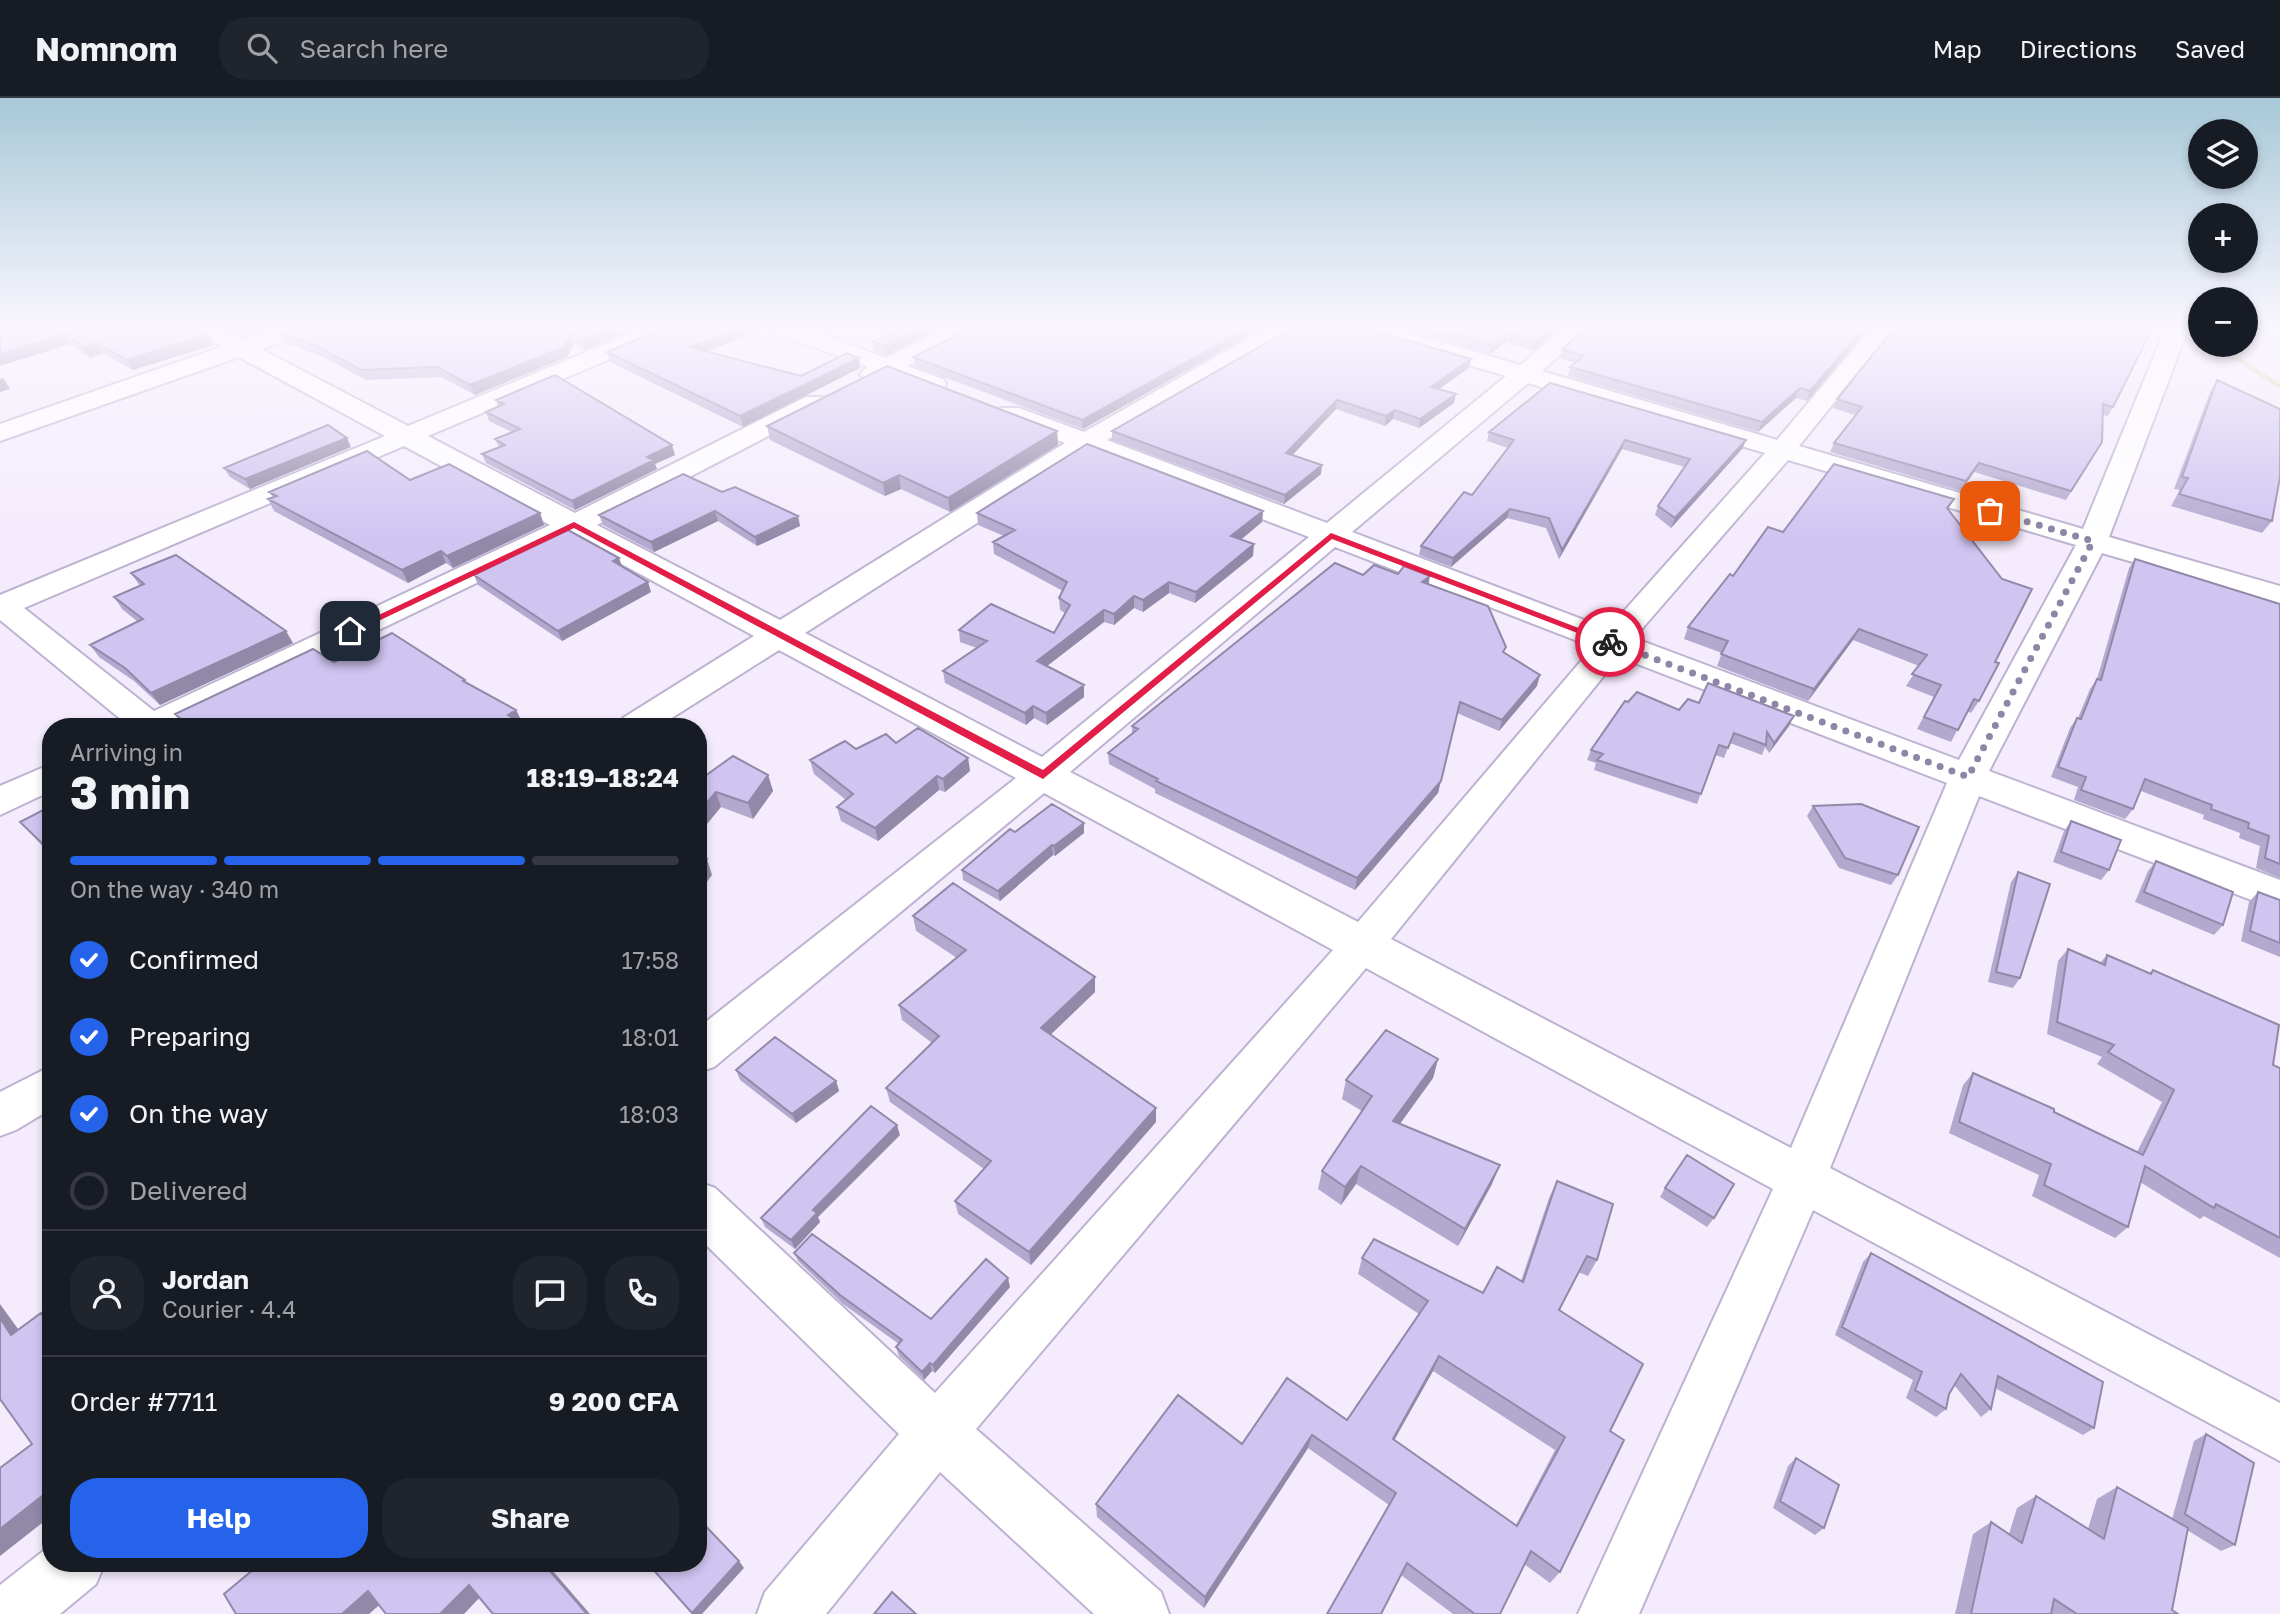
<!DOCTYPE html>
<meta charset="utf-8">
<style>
body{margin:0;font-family:"Golos Text",sans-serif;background:#20242c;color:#f1f3f6;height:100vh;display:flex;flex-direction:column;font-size:26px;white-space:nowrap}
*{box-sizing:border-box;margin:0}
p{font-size:23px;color:#9ea1a6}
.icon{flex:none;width:38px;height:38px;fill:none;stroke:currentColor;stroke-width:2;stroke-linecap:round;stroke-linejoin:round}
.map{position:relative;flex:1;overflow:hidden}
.panel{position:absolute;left:42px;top:620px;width:665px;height:854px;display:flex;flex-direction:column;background:#171b24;border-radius:28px;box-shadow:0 4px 10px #0003}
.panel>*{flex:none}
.buttons{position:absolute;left:2188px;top:21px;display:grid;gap:14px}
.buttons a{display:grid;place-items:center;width:70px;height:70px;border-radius:50%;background:#171b24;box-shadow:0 4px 10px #0003;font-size:35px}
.pin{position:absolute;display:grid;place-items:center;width:60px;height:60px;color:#fff;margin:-30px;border-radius:14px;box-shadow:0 4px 10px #0006}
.courier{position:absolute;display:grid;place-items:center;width:70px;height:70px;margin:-35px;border:5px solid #e11d48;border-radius:50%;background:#fff;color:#222;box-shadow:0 2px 9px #0007}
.head em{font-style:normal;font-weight:700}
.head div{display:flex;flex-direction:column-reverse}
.head{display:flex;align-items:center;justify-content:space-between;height:119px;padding:0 28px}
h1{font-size:46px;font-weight:700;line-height:52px}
.bar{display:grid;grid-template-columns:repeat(4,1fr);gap:10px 7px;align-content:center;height:84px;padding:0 28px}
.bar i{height:9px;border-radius:5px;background:#363941}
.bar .on{background:#2563eb}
.bar p{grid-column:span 4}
.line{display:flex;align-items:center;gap:18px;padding:0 28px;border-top:2px solid #363941}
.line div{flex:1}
.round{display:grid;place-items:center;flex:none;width:74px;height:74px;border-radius:28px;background:#20242c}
ol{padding:0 28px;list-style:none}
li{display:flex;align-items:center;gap:21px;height:77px}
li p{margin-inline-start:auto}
li .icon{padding:7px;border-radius:50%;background:#2563eb;color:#fff;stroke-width:4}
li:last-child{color:#9ea1a6}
li i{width:38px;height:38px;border:4px solid #363941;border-radius:50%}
.button{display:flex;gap:14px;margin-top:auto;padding:14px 28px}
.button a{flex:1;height:80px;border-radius:28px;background:#2563eb;color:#fff;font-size:28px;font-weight:700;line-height:80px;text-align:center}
.button a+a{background:#20242c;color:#f1f3f6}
header{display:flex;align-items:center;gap:42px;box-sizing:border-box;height:98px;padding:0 35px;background:#171b24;border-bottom:2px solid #363941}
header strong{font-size:33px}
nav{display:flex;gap:38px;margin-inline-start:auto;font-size:24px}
.search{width:490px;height:63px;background:#20242c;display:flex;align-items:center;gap:18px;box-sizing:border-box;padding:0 24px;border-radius:28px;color:#9ea1a6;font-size:26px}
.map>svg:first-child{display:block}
</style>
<header>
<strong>Nomnom</strong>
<div class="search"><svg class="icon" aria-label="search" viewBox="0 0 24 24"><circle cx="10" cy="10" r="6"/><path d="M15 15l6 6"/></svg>Search here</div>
<nav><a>Map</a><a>Directions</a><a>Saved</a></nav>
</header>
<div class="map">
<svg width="2280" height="1516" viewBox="0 0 2280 1516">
<rect width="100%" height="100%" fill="#f4ebfc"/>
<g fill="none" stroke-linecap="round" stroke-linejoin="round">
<!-- stream -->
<path fill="#d5d7a6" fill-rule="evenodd" d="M2187,229h9l4,3v5z
M2212,247h9l59,39v5z"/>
<defs>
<path id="minor" d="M190,229h28l25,13 36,-13h33l-3,5 -48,17 147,77 238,-99h31l-3,5 -246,104 147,77 231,-116h18l4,5 -4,5 -227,118 183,95 285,-177 -64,-25 -4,-5 4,-5h18l65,24 185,-105h28l-3,5 -187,108 220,83 179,-147 -149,-44 -3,-5h35l131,38 46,-38h25l-49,44 235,69 95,-113h23l-96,119 284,83 78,-190 -13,-12h26l11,10 -76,200 171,49v19l-178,-52 -113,218 291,109v31l-301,-115 -149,372 450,235v58l-467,-251 -174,404h-61l195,-425 -407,-221 -390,461 185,163 8,22h-75l-154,-142 -114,142h-69l8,-22 134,-158 -201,-197v-55l17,6 220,205 398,-443 -289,-157 -330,274 -16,5v-44l318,-250 -237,-128 -120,76h-41l5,-8 131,-82 -182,-99 -393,189h-50l-129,-106v-25l385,-159 -146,-79 -239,84v-17l221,-77zM1528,285l237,70 -157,176 -256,-97zM404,348l146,79 -396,186 -130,-103zM1088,354l221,85 -267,220 -237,-124zM1788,362l288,85 -117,215 -325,-122zM1335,449l258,100 -235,275 -288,-150zM1619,559l328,126 -156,365 -400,-209z
M771,229h32l83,31 63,-31h29l-3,5 -68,34 36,13 3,5 -3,5c-19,5 -33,-9 -51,-13 -9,-1 -18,6 -29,3l-3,-5 7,-7 -93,-35z
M51,666v27l-51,24v-29z
M51,968v43l-35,21 -16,6v-44z
M51,1447v18h54l-9,21 -36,30h-60v-29z"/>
</defs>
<!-- minor casing -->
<use href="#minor" stroke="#bdb3d1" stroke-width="4"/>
<!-- minor -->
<use href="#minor" fill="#fff" fill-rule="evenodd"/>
</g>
<!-- wall -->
<path fill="#b3a9cf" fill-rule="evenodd" d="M0,229l208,8 5,10 -80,25 -31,-17 -12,5 -20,-14z
M223,229h48l-30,9z
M298,229h341l-54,23 -11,-6 -7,13 -92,38 -34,-18 -75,3 -45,-24 -36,-13 -5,-10z
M666,229h92v4l-51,20 94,25 59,-8 -117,59 -133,-65 -3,-10z
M903,229h40l-57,28 -12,-4 -1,-9z
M973,229h291l-181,102 -169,-63 -1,-9z
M1398,229h164l-29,24 -27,-9 -16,12z
M1588,229h281l-62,74 -11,-3 -38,34 -190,-56 2,-9 5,-4 -15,-5 2,-9z
M1895,229l218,80 -5,9 -6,-1v27l-36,58 -92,-28 -13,19 -131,-39 4,-9 21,-28 -22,-7 4,-9z
M1469,270l-30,21 15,14 -35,25 -26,-9 -8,7 -49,-17 -44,46 29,19 -37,30 -172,-64v-9z
M2217,282l55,141 -10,12 -91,-27 9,-16 -6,-1 36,-97z
M496,302l179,55 -20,9 2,5 -82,41 -89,-47 -4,-9 17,-7 -4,-8 17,-7 -23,-11 -3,-9 12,-5z
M767,328l290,5 1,14 -108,67 -49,-23 -16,7 -115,-56z
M1489,334l257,8 -4,9 -71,79 -16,-13 3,-9 27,-39 -63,-18 -63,110 -13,-31 -39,-10 -56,49 -32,-12 2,-9 51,-51 36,-47 -21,-7z
M351,349l-101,42 -20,-12 -6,-9z
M410,382l130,33 4,12 -91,43 -7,-5 -38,20 -134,-72 -6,-12 5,-2 -4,-5z
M722,394l76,24 2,10 -43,20 -39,-25 -64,31 -51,-27 -4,-10z
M1954,401l-6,11 47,152 -16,39 -8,12 -4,-2 -16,31 -34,-13 17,-32 -28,-11 13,-20 -66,-26 -45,61 -91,-35 5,-13 -38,-14 4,-12 45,-51 50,-44z
M1263,413l-1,11 -21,18 12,16 -58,47 -26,-10 -26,19 -9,-4 -20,17 -10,-3 -57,44 37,19v12l-37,28 -13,-7 -8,7 -81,-42 -2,-12 34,-23 -17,-6 -1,-12 95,3 11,-20 -5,-3 -1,-12 4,-7 -69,-37 -1,-12 11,-6 -26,-11 -1,-12z
M619,460l3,8 29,26 -89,49 -84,-56 -4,-10z
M2135,461l145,45v274l-24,-10 4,-22 -21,-8 1,-5 -37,-14 1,-4 -63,-24 -8,18 -8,10 -51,-19 4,-13 -27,-10 19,-49 7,-10h1l12,-29 7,-10 32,-111z
M131,475l162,70 -133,62 -26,-24 -35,-24 -9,-12 48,-23 -16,-13 -8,-12 26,-11z
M1363,477l65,10 76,68 33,33 -38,45 -42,-18 -19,80 -83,97 -200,-97v-4l-46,-25 -1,-11 24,-19v-8z
M334,564l133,22 49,26 6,12 -2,2 5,2h-341l-9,-12z
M1628,604l51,8 20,-7 90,23 -20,27 -4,-6 -3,8 -32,-12 -6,15 -9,-3 -18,49 -103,-34 2,-7 -9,-3 4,-10z
M896,645l72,15 2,13 -25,21 -6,-2 -61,51 -37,-20 -4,-14 9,-7 -32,-26 -4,-14 46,-11z
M768,677l5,16 -20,28 -32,-12 -23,-26z
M51,708v49l-31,-33z
M1813,708l85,69 -7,10 -52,-17 -32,-52z
M2071,723l38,49 -8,10 -48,-18 11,-31z
M1084,725v10l-29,23 -2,-1 -53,46 -37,-21 -1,-10 53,-38z
M2156,763l67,64 -9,10 -79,-33 13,-31z
M2018,774l2,106 -7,10 -25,-6 23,-100z
M2258,794l22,8v57l-39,-16 8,-39z
M913,818l182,61v15l-45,43 106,73v14l-125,143 -73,-51 -3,-13 29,-32 -94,-67 -4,-14 46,-45 -30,-23 -3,-15 58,-47 -41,-27z
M2068,851l32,14 7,-8 42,18 4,-3 120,95 7,3v190l-76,-42 -4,3 -60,-37 -12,45 -13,11 -83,-42 7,-21 -90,-42 14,-48 10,-12 164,79 25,-50 -65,-38 5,-7 -55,-23 11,-73z
M1438,961l-5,19 -33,46 92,60 -34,62 -102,-62 -15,21 -23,-16 4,-18 40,-60 -20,-12 4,-19z
M736,972l100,11 3,10 -43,32 -56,-43z
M900,1037l-82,82 2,5 -25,27 -30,-22 -4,-9z
M1557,1083l40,79 -9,16 -10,-4 -19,38 51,121 -50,141 -10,11 -26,-19 -24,50h-47l-52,-39 -12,-70 -81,-57 -104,160 -107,-91 -1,-13 146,-60 105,-24 72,-106 -61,-40 4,-16 121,35 38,-12 28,-83zM1433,1273l122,79 -39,75 -122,-85z
M1665,1090l49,30 -7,9 -47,-30z
M794,1155l137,66 79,-32 -75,86 -3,-2 -8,9 -25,-24 -3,-9 3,-3 -56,-40 -45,-43z
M1871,1155l223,175 -11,7 -88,-47 -4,21 -10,8 -27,-32 -5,9 -3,15 -10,8 -30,-19 7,-18 -78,-45 28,-73z
M2206,1336l29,111 -14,6 -34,-21 -15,80 6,4h-223l18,-80 18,-12 18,12 8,-26 19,-12 52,33 9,-30 20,-12 55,32 22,-78z
M1796,1360l28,70 -9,7 -42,-27 15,-42z"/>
<!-- shaded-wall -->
<path fill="#9289a9" d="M237,229h34l-30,9z
M612,229h27l-54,23 -3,-11z
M741,229h17v4l-66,26 -3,-10z
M924,229h19l-57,28 -1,-9z
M1249,229h15l-181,102 -1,-9z
M1553,229h9l-29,24 2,-9z
M1865,229h4l-62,74 3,-10z
M64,236l6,10 -70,22v-12z
M571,236l3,10 -7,13 -92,38 -5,-10z
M1508,236l-2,8 -16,12 2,-9z
M208,237l5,10 -80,25 -6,-10z
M96,245l6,10 -12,5 -6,-11z
M859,260l1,10 -117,59 -3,-11z
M1471,261l-2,9 -40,28 2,-9z
M3,280l7,11 -10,3v-13z
M1800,290l-4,10 -38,34 4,-10z
M1456,296l-2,9 -35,25 1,-9z
M1337,302l-1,9 -51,54 1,-10z
M1395,312l-2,9 -8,7 1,-10z
M1057,333l1,14 -108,67 -2,-14z
M347,340l4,9 -101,42 -5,-10z
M1625,342l-3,9 -63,110 3,-9z
M1746,342l-4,9 -71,79 4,-10z
M672,347l3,10 -20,9 2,5 -82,41 -3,-9 75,-44z
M1979,365l-5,9 -13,19 5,-10z
M1322,367l-1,9 -37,30 1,-9z
M899,377l2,14 -16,7 -2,-13z
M1510,411l-3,9 -56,49 2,-9z
M715,413l3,10 -64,31 -3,-10z
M1263,413l-1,11 -32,26 1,-12z
M540,415l4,12 -91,43 -6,-12z
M798,418l2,10 -43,20 -2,-9z
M1254,446l-1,12 -58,47 1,-11z
M441,453l5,12 -38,20 -6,-13z
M619,460l3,9 -9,-6z
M1430,478l-2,11 -6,-5z
M648,484l3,10 -89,49 -4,-10z
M1169,484v11l-26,19v-12z
M1134,498v12l-20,17v-11z
M1104,512v12l-66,51 -1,-12z
M1859,531l-6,11 -45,61 6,-12z
M286,533l7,12 -133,62 -9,-12z
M1540,577l-3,11 -38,45 3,-11z
M1084,587v12l-37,28 -1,-12z
M1460,604l-22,91 -83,97 2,-12z
M1033,608l1,12 -8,7 -1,-12z
M516,612l6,12 -6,4 -8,-11z
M1794,618l-5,10 -20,27 5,-10z
M968,660l2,13 -25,21 -2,-13z
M768,677l5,16 -20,28 -5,-16z
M937,678l2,14 -61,51 -3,-13z
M716,694l5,15 -23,28v-22z
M1084,725v10l-29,23 -1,-10z
M1052,747l1,10 -53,46 -2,-10z
M707,761l5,16 -14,19v-23z
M1095,879v15l-53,51 -1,-15z
M1438,961l-5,19 -45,62 5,-19z
M836,983l3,10 -43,32 -4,-9z
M1156,1010v14l-125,143 -2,-13z
M897,1027l3,10 -82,82 2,5 -25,27 -4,-9 22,-30z
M1500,1067l-8,19 -34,62 7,-17z
M1361,1068l-5,18 -15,21 4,-18z
M1008,1180l2,9 -75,86 -2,-8z
M0,1206l31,43 -20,-12 -11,-17z
M41,1215l10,7v8z
M1439,1258l-6,15 -46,82 6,-14z
M930,1265l2,8 -8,9 -2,-8z
M1312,1337l-4,13 -104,160 1,-11z
M51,1391v27l-51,40v-27z
M739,1463l5,7 -42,46h-9l-1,-1z
M543,1465h3l44,51h-3z
M469,1487l14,9 -19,20h-24z
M368,1493l16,10 -15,13h-27z"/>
<!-- building -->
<path fill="#d0c4f1" stroke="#9289a9" stroke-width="2" fill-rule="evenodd" d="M0,229h195l13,8 -81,25 -31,-17 -12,4 -20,-13 -64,20z
M298,229h314l-30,12 -11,-5 -7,13 -94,38 -33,-18 -76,3 -45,-24 -36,-13z
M666,229h75l-52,20 112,29 46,-23 12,5 -119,58 -133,-64z
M903,229h21l-39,19 -12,-4z
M973,229h276l-167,93 -169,-63z
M1294,229h67l110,32 -40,28 25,7 -36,25 -25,-9 -9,6 -49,-16 -51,53 36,12 -37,30 -173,-64z
M1430,229h123l-18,15 -27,-8 -16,11z
M1588,229h277l-55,64 -10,-3 -38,34 -192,-55 14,-11 -22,-7z
M1895,229h258l-40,80 -10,-3 -1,38 -31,49 -92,-28 -13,18 -132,-38 28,-36 -25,-8z
M887,268l170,65 -109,67 -49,-23 -16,8 -116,-57z
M555,277l117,70 -25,12 7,3 -82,41 -90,-47 23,-9 -10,-6 25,-10 -34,-17 18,-8 -8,-4z
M2217,282l63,29v68l-8,44 -93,-27 9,-16 -6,-1z
M1550,285l196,57 -71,78 -17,-12 32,-47 -65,-19 -63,110 -13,-32 -39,-9 -57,49 -32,-12 43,-54 8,3 42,-55 -25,-8z
M328,327l19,13 -102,41 -21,-11z
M1087,346l176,67 -32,25 23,8 -58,48 -27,-10 -26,18 -9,-4 -20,18 -10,-4 -67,51 47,24 -38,28 -13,-7 -8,7 -82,-42 44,-30 -28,-11 32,-26 63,29 16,-28 -11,-7 8,-16 -74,-40 22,-12 -38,-17z
M367,353l43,29 39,-16 91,49 -93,43 -6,-5 -39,19 -134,-71 9,-3 -8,-4z
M1834,366l120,35 -7,9 55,71 30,10 -37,73 4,1 -20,38 -5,-2 -16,31 -34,-13 17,-32 -29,-11 15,-19 -68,-26 -45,60 -93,-35 7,-13 -40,-14 42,-53 3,2 35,-49 15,5z
M683,376l39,18 13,-5 63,29 -43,21 -40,-26 -64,31 -52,-27z
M568,432l51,28 -6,3 35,21 -90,49 -84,-56z
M176,457l110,76 -135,62 -26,-25 -35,-23 53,-26 -29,-22 30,-13 -13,-11z
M2135,461l145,45v260l-15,-6 4,-22 -21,-8 1,-5 -38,-14 1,-4 -67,-26 -12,30 -52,-19 5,-13 -28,-10 19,-49 4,1 16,-40 4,1z
M1335,465l28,12 11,-10 24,9 6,-8 26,10 -8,6 66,24 18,41 -3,5 37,23 -38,45 -42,-18 -19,79 -84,97 -201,-97 2,-2 -50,-26 30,-24 -6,-3z
M392,535l73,47 -2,1 53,29 -8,5 17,11h-336l-14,-12 138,-65 21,13z
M1708,585l86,33 -20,27 -7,-11 -1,13 -32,-12 -6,15 -9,-3 -18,49 -104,-34 6,-6 -12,-4 34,-49 3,1 9,-10 42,18 9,-11 11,4z
M918,630l50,30 -25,21 -6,-3 -62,52 -38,-21 16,-13 -43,-34 35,-19 11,8 30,-15 10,9z
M733,658l35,19 -20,28 -32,-11 -18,21v-32z
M1052,706l32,19 -30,23 -2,-1 -54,46 -36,-21 48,-41 5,3z
M1861,706l58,23 -21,48 -53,-17 -32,-52z
M51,708v46l-31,-30z
M2071,723l50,19 -12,30 -48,-18z
M698,757l9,4 -9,12z
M2156,763l77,31 -10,33 -79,-33z
M2018,774l32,12 -30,94 -24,-6z
M953,785l142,94 -54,51 115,80 -127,144 -74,-51 36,-40 -105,-73 53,-52 -40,-31 67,-55 -53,-34z
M2258,794l22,8v43l-30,-12z
M2068,851l37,16 2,-10 44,19 2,-4 126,55 -6,40 7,3v170l-64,-34 -2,4 -69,-42 -17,61 -84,-42 7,-21 -92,-42 14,-49 81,36v3l89,43 31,-65 -66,-38 6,-7 -57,-23z
M1386,932l52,29 -45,62 107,44 -35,64 -104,-63 -16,21 -23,-16 50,-75 -26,-16z
M775,939l61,44 -44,33 -56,-44z
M871,1008l26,19 -84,85 4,3 -26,27 -30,-22z
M1687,1057l47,29 -20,34 -49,-30z
M1557,1083l56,23 -16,56 -10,-4 -28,54 84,54 -33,67 14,9 -64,132 -29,-21 -31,63h-25l-68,-51 -26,51h-54l69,-121 -84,-58 -107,162 -109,-93 82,-109 64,49 45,-66 60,42 81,-119 -66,-43 12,-19 109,54 14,-26 26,15zM1439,1258l126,81 -48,89 -124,-87z
M812,1136l119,85 55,-60 22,19 -75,87 -3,-2 -8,9 -26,-25 6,-7 -62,-45 -46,-42z
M1871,1155l232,129 -9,46 -96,-52 -7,33 -30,-35 -12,20 -3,15 -31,-19 7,-18 -80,-45z
M41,1215l10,15v161l-51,40v-61l32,-24 -32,-45v-81l11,17z
M2206,1336l48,29 -19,82 -50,-31z
M1796,1360l43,27 -15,43 -44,-27z
M2117,1389l71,41 -16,82 6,4h-101l-23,-15 -3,15h-80l20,-92 31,21 14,-47 68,43z
M698,1420l41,43 -47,52 -43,-48 2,-2h47z
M261,1465h161l4,4 4,-4h113l44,51h-94l-24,-29 -29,29h-54l-18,-23 -26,23h-106l-12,-20z
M892,1494l24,22h-42z"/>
<!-- sky -->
<linearGradient id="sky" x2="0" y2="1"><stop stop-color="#a7c8d8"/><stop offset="0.52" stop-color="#faf6fe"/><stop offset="1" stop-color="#faf6fe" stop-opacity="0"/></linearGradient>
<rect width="2280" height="441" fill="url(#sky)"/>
<!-- route -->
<path fill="#e11d48" d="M574,424l469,248 288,-237 284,109 -9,2 -274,-105 -289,240 -469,-251 -221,105 -8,-2z"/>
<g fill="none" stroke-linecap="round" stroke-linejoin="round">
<!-- done -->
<path stroke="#8f85a6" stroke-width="7" stroke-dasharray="0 12.6" d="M1610,544l358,135 125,-236 -103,-30"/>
</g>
</svg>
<div class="buttons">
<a><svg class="icon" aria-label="layers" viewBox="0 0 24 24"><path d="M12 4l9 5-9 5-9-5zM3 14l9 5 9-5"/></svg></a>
<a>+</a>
<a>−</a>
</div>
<div class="pin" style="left:1990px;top:413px;background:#ea580c"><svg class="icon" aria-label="bag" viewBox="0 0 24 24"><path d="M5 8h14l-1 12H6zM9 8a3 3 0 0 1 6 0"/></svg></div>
<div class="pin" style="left:350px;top:533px;background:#1f2937"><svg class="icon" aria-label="home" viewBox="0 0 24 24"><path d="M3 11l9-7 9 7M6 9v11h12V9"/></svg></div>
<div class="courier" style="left:1610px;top:544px"><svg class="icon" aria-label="bike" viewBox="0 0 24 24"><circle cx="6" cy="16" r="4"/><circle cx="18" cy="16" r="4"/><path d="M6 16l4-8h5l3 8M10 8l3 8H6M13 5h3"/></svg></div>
<section class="panel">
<div class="head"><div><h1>3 min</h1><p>Arriving in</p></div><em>18:19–18:24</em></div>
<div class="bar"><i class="on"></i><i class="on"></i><i class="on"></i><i></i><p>On the way · 340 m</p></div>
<ol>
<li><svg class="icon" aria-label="check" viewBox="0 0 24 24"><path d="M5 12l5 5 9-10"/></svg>Confirmed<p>17:58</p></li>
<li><svg class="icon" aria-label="check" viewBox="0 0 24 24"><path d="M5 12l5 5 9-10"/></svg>Preparing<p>18:01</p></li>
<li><svg class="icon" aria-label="check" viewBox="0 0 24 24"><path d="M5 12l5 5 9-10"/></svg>On the way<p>18:03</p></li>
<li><i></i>Delivered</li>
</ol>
<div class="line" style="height:126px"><a class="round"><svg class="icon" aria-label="person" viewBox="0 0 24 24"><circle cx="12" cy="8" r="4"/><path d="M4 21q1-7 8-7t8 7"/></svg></a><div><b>Jordan</b><p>Courier · 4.4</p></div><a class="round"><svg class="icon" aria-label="chat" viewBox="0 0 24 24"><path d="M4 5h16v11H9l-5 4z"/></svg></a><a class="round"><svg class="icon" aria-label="phone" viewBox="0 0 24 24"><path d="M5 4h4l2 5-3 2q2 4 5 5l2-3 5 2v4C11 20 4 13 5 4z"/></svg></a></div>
<div class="line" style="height:91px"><div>Order #7711</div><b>9 200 CFA</b></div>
<div class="button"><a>Help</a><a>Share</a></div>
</section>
</div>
